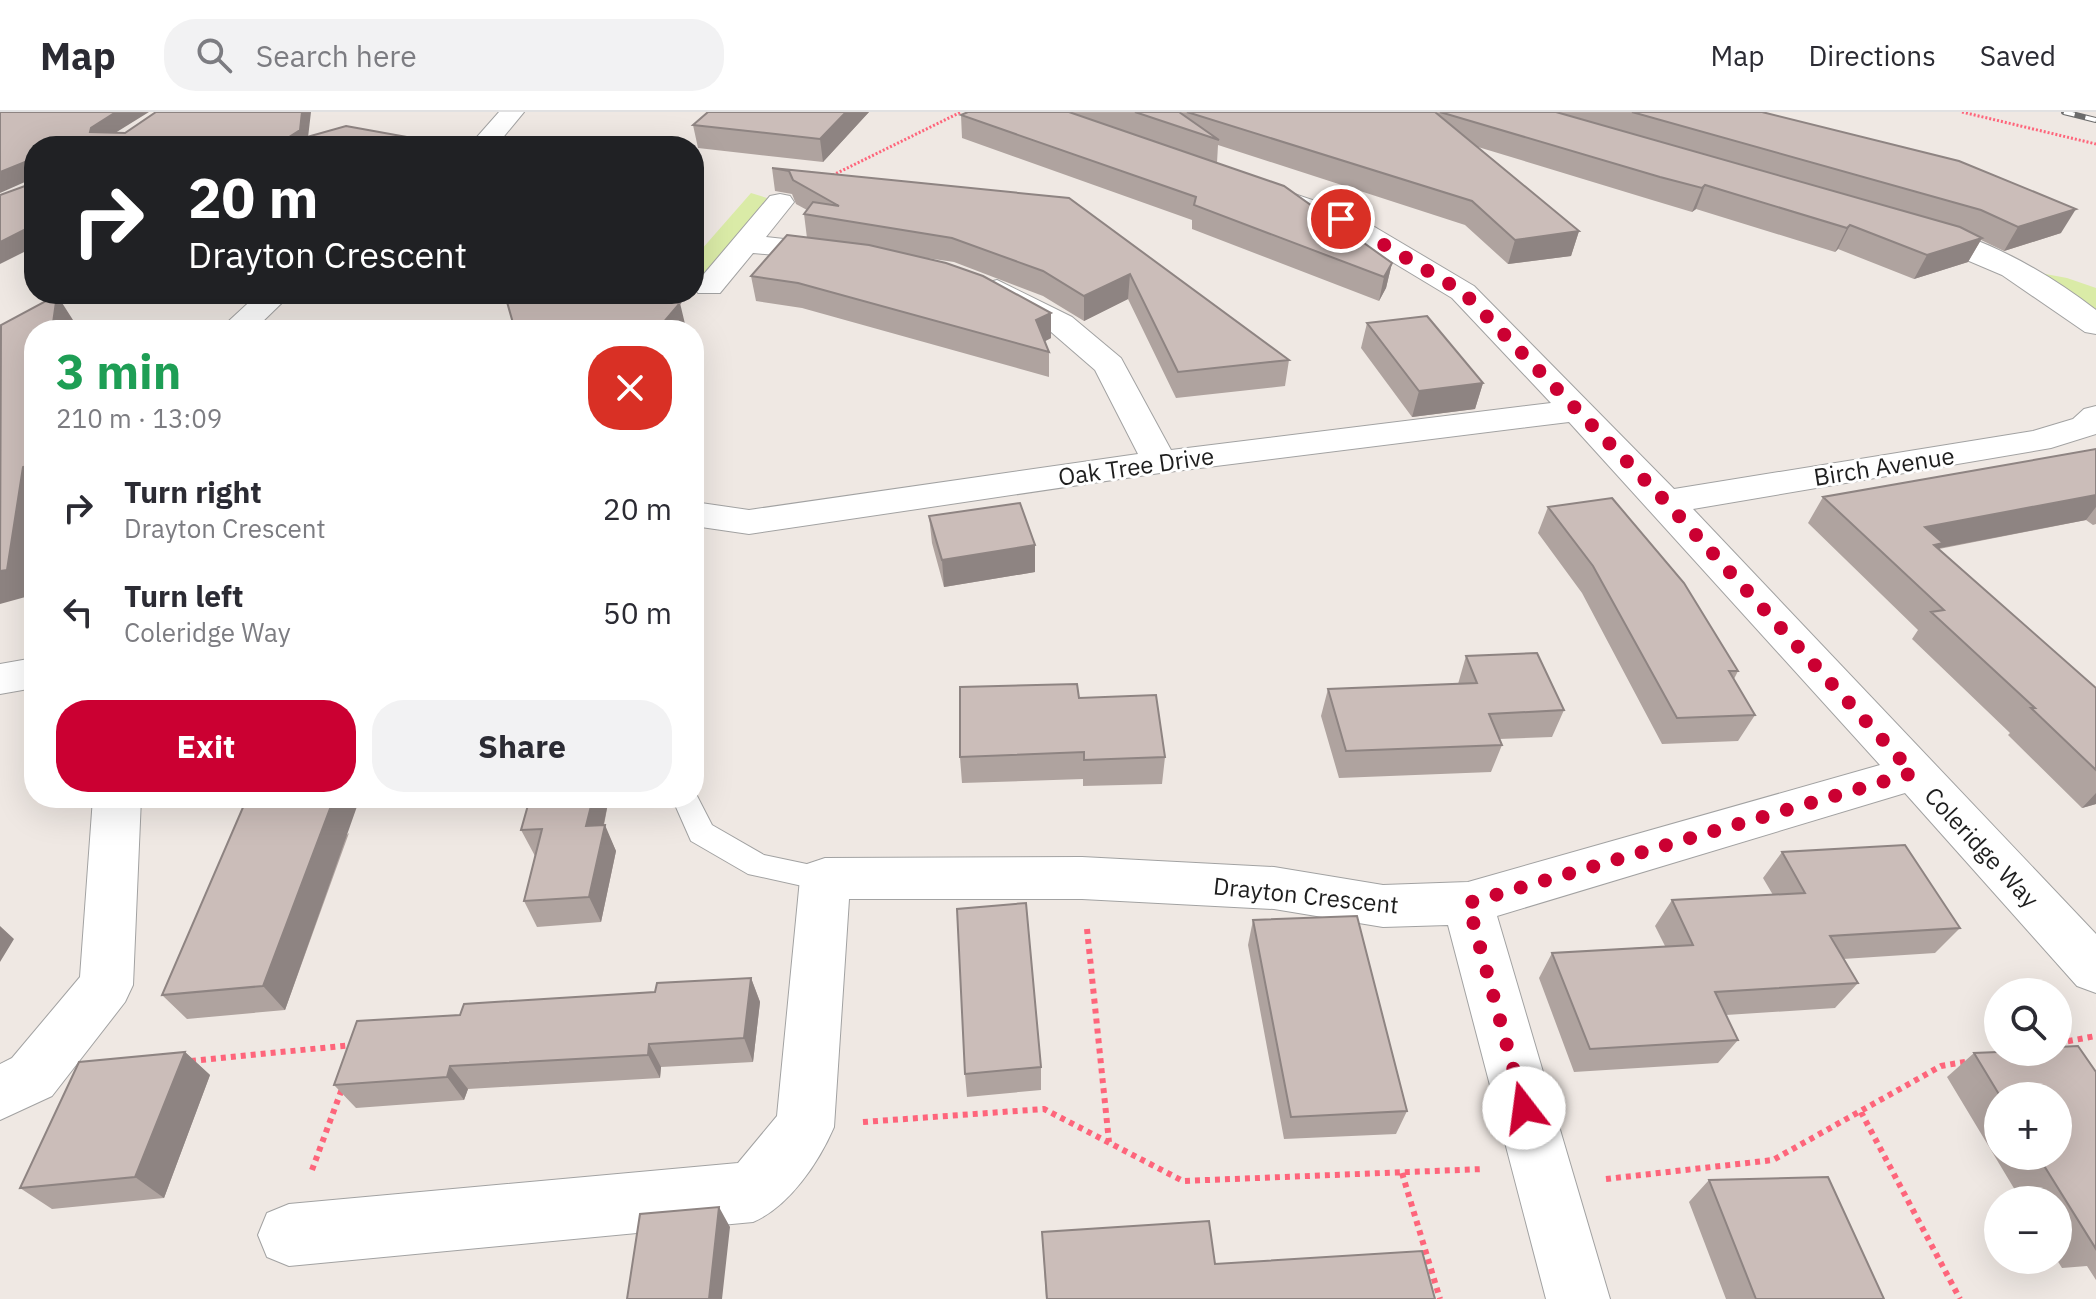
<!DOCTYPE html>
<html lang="en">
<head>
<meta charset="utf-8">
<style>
	body { margin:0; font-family:"IBM Plex Sans",sans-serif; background:#f2f2f3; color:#2b2b33; height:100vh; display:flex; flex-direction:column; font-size:30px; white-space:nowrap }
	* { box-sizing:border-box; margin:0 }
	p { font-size:26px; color:#7c7c81 }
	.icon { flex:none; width:44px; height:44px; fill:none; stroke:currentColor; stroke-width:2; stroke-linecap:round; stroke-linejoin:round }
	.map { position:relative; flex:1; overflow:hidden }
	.details { position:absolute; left:24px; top:208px; width:680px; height:488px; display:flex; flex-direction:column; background:#fff; border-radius:32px; box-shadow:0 8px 32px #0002 }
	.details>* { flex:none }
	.top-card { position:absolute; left:24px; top:24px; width:680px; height:168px; border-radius:32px; box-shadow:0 8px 32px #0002; background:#202124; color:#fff; overflow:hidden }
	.tools { position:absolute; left:1984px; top:866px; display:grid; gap:16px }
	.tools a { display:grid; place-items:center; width:88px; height:88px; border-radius:50%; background:#fff; box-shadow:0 8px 32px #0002; font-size:40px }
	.pin { position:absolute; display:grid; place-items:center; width:68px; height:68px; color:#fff; margin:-34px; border:4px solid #fff; border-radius:50%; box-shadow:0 2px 8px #0007 }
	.me { position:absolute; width:88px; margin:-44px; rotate:345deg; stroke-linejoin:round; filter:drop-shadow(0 0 6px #0008) }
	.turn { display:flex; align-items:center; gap:28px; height:168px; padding:0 32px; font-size:36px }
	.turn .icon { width:104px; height:104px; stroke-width:2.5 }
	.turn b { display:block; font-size:56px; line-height:68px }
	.round { display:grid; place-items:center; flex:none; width:84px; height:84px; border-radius:32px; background:#f2f2f3 }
	.summary { display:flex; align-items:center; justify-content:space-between; height:136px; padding:0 32px }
	h1 { font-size:48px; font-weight:700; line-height:60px; color:#1e9e55 }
	.action { display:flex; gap:16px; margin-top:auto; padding:16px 32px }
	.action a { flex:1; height:92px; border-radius:32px; background:#cb0032; color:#fff; font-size:32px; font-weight:700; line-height:92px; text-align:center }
	.action a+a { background:#f2f2f3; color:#2b2b33 }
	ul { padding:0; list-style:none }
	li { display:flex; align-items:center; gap:24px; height:104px; padding:0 32px }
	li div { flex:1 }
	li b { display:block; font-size:30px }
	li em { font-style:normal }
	header { display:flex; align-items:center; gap:48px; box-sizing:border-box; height:112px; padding:0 40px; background:#fff; border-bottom:2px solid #e1e1e2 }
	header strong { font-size:38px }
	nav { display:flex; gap:44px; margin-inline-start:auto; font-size:28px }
	.search { width:560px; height:72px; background:#f2f2f3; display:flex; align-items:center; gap:20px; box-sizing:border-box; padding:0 28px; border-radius:32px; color:#7c7c81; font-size:30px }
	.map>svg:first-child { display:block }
	.grass { fill:#daeba7 }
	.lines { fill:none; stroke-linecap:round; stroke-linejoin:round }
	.service-casing { stroke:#a2a2a2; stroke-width:2 }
	.minor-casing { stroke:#a2a2a2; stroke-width:2 }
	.path-far1 { stroke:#fe657b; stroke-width:3; stroke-dasharray:2 2; stroke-linecap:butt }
	.path { stroke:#fe657b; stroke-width:6; stroke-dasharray:5 5; stroke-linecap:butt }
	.service { fill:#fff; fill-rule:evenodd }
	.minor { fill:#fff; fill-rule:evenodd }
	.rail-casing { stroke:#6c6c6c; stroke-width:6 }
	.rail { stroke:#fff; stroke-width:4; stroke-dasharray:11; stroke-linecap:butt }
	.wall { fill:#afa39f; fill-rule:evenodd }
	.shaded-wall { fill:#8e8482 }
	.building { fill:#cbbdb9; stroke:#8e8482; stroke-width:2 }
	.route { stroke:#cb0032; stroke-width:14; stroke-dasharray:0 25.2 }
	.labels { text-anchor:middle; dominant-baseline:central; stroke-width:6; stroke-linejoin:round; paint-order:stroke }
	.street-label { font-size:24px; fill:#1e1e1e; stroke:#fff }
</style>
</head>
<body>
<header>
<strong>Map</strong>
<div class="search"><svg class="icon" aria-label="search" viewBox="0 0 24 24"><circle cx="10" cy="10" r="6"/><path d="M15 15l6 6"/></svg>Search here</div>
<nav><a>Map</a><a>Directions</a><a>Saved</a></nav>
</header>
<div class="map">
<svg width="2096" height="1187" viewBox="0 0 2096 1187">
	<rect width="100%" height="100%" fill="#efe8e3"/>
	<!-- grass -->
	<path class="grass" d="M 751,81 L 780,90 L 709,175 L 694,175 L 694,146 Z
		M 2014,156 L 2067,166 L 2096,176 L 2096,213 Z"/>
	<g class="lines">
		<defs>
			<path id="service" d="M 694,678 L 712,713 L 764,743 L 835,758 L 840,767 L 835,776 L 825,779 L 748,762 L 691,729 L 672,686 L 694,686 Z"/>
			<path id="minor" d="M 499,0 L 524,0 L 496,34 L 469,34 Z
				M 1262,71 L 1351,101 L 1474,174 L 1674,377 L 2033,319 L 2073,307 L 2084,297 L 2096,294 L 2096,322 L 2051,336 L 1693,397 L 2096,822 L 2096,881 L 2077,874 L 1905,681 L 1497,804 L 1610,1187 L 1546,1187 L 1448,813 L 1383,815 L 1274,797 L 1082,787 L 849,787 L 834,1015 C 819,1050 789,1095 753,1110 L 289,1154 L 267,1145 L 258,1123 L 267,1101 L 289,1092 L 738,1051 L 777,1004 L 800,767 L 807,752 L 825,746 L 1082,745 L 1274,755 L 1383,773 L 1468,770 L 1880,653 L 1569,310 L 1160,361 L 749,422 L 694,414 L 694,390 L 749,398 L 1138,342 L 1095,258 L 1050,219 L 986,183 L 982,177 L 986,171 L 997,168 L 1072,205 L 1121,246 L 1171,338 L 1551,291 L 1452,186 L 1331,113 L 1252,85 L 1249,79 L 1252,73 Z
				M 780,82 L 790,84 L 794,90 L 766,125 L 847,134 L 851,140 L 847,146 L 837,149 L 753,141 L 720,181 L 698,181 L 694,175 L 698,169 L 770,84 Z
				M 1920,110 C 1983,125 2044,158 2096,198 L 2096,222 L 2085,220 L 2002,163 L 1910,124 L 1906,118 L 1910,112 Z
				M 258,182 L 291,182 L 254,218 L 219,218 Z
				M 34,546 L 34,576 L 0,582 L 0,552 Z
				M 93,686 L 141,686 L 133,873 L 125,890 L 52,984 L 0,1008 L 0,952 L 12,946 L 80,865 Z"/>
		</defs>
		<!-- service casing -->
		<use href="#service" class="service-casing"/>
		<!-- minor casing -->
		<use href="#minor" class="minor-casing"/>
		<!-- path-far1 -->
		<path class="path-far1" d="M 1962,0 L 2096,32
			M 829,65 L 961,0
			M 652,193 L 662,182"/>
		<!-- path -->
		<path class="path" d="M 1087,817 L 1109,1030
			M 2058,931 L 2096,924
			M 191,949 L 352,933
			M 1861,1000 L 1960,1187
			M 863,1010 L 1044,997 L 1183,1069 L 1483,1057
			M 312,1058 L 343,974
			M 1402,1061 L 1440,1187
			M 1606,1067 L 1773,1048 L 1941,954 L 1970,949"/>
		<!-- service -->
		<use href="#service" class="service"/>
		<!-- minor -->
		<use href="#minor" class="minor"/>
		<defs>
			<path id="rail" d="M 2064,0 L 2096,8"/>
		</defs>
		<!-- rail casing -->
		<use href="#rail" class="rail-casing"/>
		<!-- rail -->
		<use href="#rail" class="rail"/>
	</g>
	<!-- wall -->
	<path class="wall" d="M 708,0 L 869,0 L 823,50 L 698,36 L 693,13 Z
		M 1069,0 L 1762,0 L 2061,121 L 2004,139 L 1981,128 L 1968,150 L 1914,167 L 1838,137 L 1835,140 L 1696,97 L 1692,100 L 1652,88 L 1478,35 L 1579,119 L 1571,144 L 1508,152 L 1465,113 L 1218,33 L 1217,51 Z
		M 961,3 L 1392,151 L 1386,176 L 1379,189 L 1192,117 L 1192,108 L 962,26 Z
		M 772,56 L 1069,86 L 1289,248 L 1285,274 L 1176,286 L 1128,187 L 1084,209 L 1043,184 L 954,150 L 920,145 L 1051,226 L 1045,229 L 1049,240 L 1049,265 L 802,196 L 756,189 L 751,164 L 807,126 L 804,102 L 807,98 L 796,92 L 792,82 L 775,79 Z
		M 1367,211 L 1483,271 L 1475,297 L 1412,305 L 1361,236 Z
		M 2096,337 L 2096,412 L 2093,413 L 2086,408 L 1939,437 L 2096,576 L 2096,692 L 2082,696 L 2008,623 L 2010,621 L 1912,527 L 1918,518 L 1808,411 L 1823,385 Z
		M 1548,395 L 1738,559 L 1734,567 L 1755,603 L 1738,629 L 1662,632 L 1582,481 L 1538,421 Z
		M 929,404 L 1035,433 L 1035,460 L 944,475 L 932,431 Z
		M 1466,544 L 1564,598 L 1552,625 L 1499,627 L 1502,633 L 1491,660 L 1339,666 L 1321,604 L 1328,577 L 1458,572 Z
		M 1079,586 L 1165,645 L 1162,672 L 1083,674 L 1083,667 L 962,671 L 960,645 Z
		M 530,686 L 609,686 L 604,713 L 616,739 L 601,810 L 537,815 L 524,789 L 535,744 L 521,718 Z
		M 349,721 L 285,898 L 187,907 L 162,883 Z
		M 1782,740 L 1960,816 L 1935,841 L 1843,847 L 1858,871 L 1835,896 L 1726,903 L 1738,928 L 1718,951 L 1574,960 L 1539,866 L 1552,841 L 1665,834 L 1655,814 L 1672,788 L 1773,783 L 1763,766 Z
		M 1253,808 L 1407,999 L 1396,1022 L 1284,1027 L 1248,833 Z
		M 751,866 L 760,890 L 753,950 L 661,955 L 660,966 L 468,977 L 464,988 L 356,996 L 334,973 L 460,903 L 655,880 Z
		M 185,940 L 210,963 L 164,1086 L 52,1097 L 20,1076 Z
		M 1974,941 L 2096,960 L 2096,1168 L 2087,1154 L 2062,1156 L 2057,1148 L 2058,1148 L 2058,1088 L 2021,1088 L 1947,965 ZM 1998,984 L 2058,984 L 2058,1044 L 1998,1044 Z
		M 1041,955 L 1041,978 L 967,985 L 965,962 Z
		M 1709,1068 L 1884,1187 L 1726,1187 L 1689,1090 Z
		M 1042,1120 L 1215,1152 L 1435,1187 L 1046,1187 Z"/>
	<!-- shaded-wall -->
	<path class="shaded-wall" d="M 116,0 L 149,0 L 99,31 L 90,20 L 91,16 Z
		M 302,0 L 311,0 L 307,34 L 275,34 Z
		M 846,0 L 869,0 L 823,50 L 820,27 Z
		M 418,27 L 421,34 L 406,34 Z
		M 25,50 L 34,66 L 0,81 L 0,60 Z
		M 1705,73 L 1696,97 L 1692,100 L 1702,76 Z
		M 2076,97 L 2061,121 L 2004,139 L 2018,115 Z
		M 34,113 L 34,135 L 0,152 L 0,130 Z
		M 1850,113 L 1838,137 L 1835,140 L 1847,116 Z
		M 1579,119 L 1571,144 L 1508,152 L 1515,128 Z
		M 1982,126 L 1968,150 L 1914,167 L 1927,143 Z
		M 1392,151 L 1386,176 L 1379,189 L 1384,165 Z
		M 1130,162 L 1128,187 L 1084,209 L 1084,184 Z
		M 57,183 L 73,208 L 71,218 L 52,218 Z
		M 680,191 L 686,216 L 685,218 L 657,218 Z
		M 1051,201 L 1051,226 L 1036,234 L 1036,208 Z
		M 1483,271 L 1475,297 L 1412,305 L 1419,279 Z
		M 34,340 L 34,448 L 29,484 L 0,492 L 0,459 L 23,355 Z
		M 2096,383 L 2096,395 L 2086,408 L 1940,436 L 1925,458 L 1925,415 Z
		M 1035,433 L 1035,460 L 944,475 L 942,448 Z
		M 2096,681 L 2096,692 L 2082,696 Z
		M 334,686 L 360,686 L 285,898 L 263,874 Z
		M 593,686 L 609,686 L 598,740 L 586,714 Z
		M 605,713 L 616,739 L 601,810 L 589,785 Z
		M 0,814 L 14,827 L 0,850 Z
		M 751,866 L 760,890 L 753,950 L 744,926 Z
		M 649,932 L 661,955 L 660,966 L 648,943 Z
		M 185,940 L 210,963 L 164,1086 L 135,1065 Z
		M 450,954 L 468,977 L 464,988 L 447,965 Z
		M 719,1095 L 730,1115 L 722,1187 L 709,1187 Z"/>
	<!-- building -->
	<path class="building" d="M 0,0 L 116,0 L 91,16 L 90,20 L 125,21 L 156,0 L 302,0 L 300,18 L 275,34 L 34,34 L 34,113 L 0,130 L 0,83 L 25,74 L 25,50 L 0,60 Z
		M 708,0 L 846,0 L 820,27 L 693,13 Z
		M 968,0 L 1069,0 L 1284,74 L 1392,151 L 1384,165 L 1194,93 L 1196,85 L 961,3 Z
		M 1135,0 L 1179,0 L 1219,28 Z
		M 1187,0 L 1435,0 L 1579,119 L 1515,128 L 1472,89 Z
		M 1440,0 L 1556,0 L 1960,115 L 1982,126 L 1927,143 L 1850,113 L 1847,116 L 1705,73 L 1702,76 L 1660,65 Z
		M 1632,0 L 1762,0 L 1959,49 L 2076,97 L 2018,115 L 1981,98 Z
		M 346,14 L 418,27 L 406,34 L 275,34 Z
		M 772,56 L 1069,86 L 1289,248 L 1178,260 L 1130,162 L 1084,184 L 1043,159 L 952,126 L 804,102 L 813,90 L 839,94 L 793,68 L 789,59 Z
		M 787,123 L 869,133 L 946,151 L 983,164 L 1051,201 L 1036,208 L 1049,240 L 798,171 L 751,164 Z
		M 509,182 L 605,182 L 680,191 L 657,218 L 515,218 L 505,183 Z
		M 57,183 L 52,218 L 34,218 L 34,340 L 32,353 L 23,355 L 7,458 L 0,459 L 1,213 Z
		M 1427,204 L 1483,271 L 1419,279 L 1367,211 Z
		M 2096,337 L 2096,383 L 1925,415 L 1943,431 L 1934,433 L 2096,576 L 2096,658 L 2031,596 L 2035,596 L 1931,500 L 1944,498 L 1823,385 Z
		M 1612,386 L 1684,471 L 1738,559 L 1729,559 L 1755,603 L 1677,606 L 1593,454 L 1548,395 Z
		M 1020,391 L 1035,433 L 942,448 L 929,404 Z
		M 1537,541 L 1564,598 L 1489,602 L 1502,633 L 1346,639 L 1328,577 L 1477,571 L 1466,544 Z
		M 1077,572 L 1079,586 L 1156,583 L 1165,645 L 1084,648 L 1084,640 L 960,645 L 960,575 Z
		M 247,686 L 334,686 L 263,874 L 162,883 Z
		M 530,686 L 593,686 L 586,714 L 605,713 L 589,785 L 524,789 L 542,717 L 521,718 Z
		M 1905,733 L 1960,816 L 1830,824 L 1858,871 L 1715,880 L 1738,928 L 1590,937 L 1552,841 L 1693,833 L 1672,788 L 1805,781 L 1782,740 Z
		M 1026,791 L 1041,955 L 965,962 L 957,797 Z
		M 1357,804 L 1407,999 L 1291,1005 L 1253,808 Z
		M 751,866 L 744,926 L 649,932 L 648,943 L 450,954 L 447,965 L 334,973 L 357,909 L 460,903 L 464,892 L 655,880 L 657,871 Z
		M 2078,934 L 2096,960 L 2096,1137 L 2038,1044 L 2058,1044 L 2058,984 L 2000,984 L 1974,941 L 1998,940 L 2058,940 L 2058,935 Z
		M 185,940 L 135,1065 L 20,1076 L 79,950 Z
		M 1828,1065 L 1884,1187 L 1756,1187 L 1709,1068 Z
		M 719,1095 L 709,1187 L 627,1187 L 640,1102 Z
		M 1209,1109 L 1215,1152 L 1422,1139 L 1435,1187 L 1047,1187 L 1042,1120 Z"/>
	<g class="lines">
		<!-- route -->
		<path class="route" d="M 1341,107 L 1463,180 L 1666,390 L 1913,661 L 1468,791 L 1524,996"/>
	</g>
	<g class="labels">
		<!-- street labels -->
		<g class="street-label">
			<text transform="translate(1136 354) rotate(-8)">Oak Tree Drive</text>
			<text transform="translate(1884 354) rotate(-9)">Birch Avenue</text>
			<text transform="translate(1982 735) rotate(47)">Coleridge Way</text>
			<text transform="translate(1306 783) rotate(6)">Drayton Crescent</text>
		</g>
	</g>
</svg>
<div class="tools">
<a><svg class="icon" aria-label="search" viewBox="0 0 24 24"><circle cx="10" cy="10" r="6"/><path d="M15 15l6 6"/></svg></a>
<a>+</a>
<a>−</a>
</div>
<div class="pin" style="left:1341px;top:107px;background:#d93025"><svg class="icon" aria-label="arrive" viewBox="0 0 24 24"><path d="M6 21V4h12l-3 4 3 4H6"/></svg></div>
<svg class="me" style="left:1524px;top:996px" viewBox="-20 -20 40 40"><circle r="19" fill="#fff"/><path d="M0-13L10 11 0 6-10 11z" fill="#cb0032"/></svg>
<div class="top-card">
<div class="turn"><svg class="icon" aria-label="right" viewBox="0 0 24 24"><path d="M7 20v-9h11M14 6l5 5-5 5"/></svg><div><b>20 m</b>Drayton Crescent</div></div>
</div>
<section class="details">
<div class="summary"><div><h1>3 min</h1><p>210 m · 13:09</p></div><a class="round" style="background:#d93025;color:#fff"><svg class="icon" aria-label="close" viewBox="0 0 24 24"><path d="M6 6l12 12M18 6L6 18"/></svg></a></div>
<ul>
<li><svg class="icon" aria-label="right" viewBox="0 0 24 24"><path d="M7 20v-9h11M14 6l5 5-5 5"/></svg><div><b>Turn right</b><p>Drayton Crescent</p></div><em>20 m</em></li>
<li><svg class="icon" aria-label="left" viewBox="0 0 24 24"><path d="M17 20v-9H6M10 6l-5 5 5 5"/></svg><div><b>Turn left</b><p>Coleridge Way</p></div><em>50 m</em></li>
</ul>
<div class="action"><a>Exit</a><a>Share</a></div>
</section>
</div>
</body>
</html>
